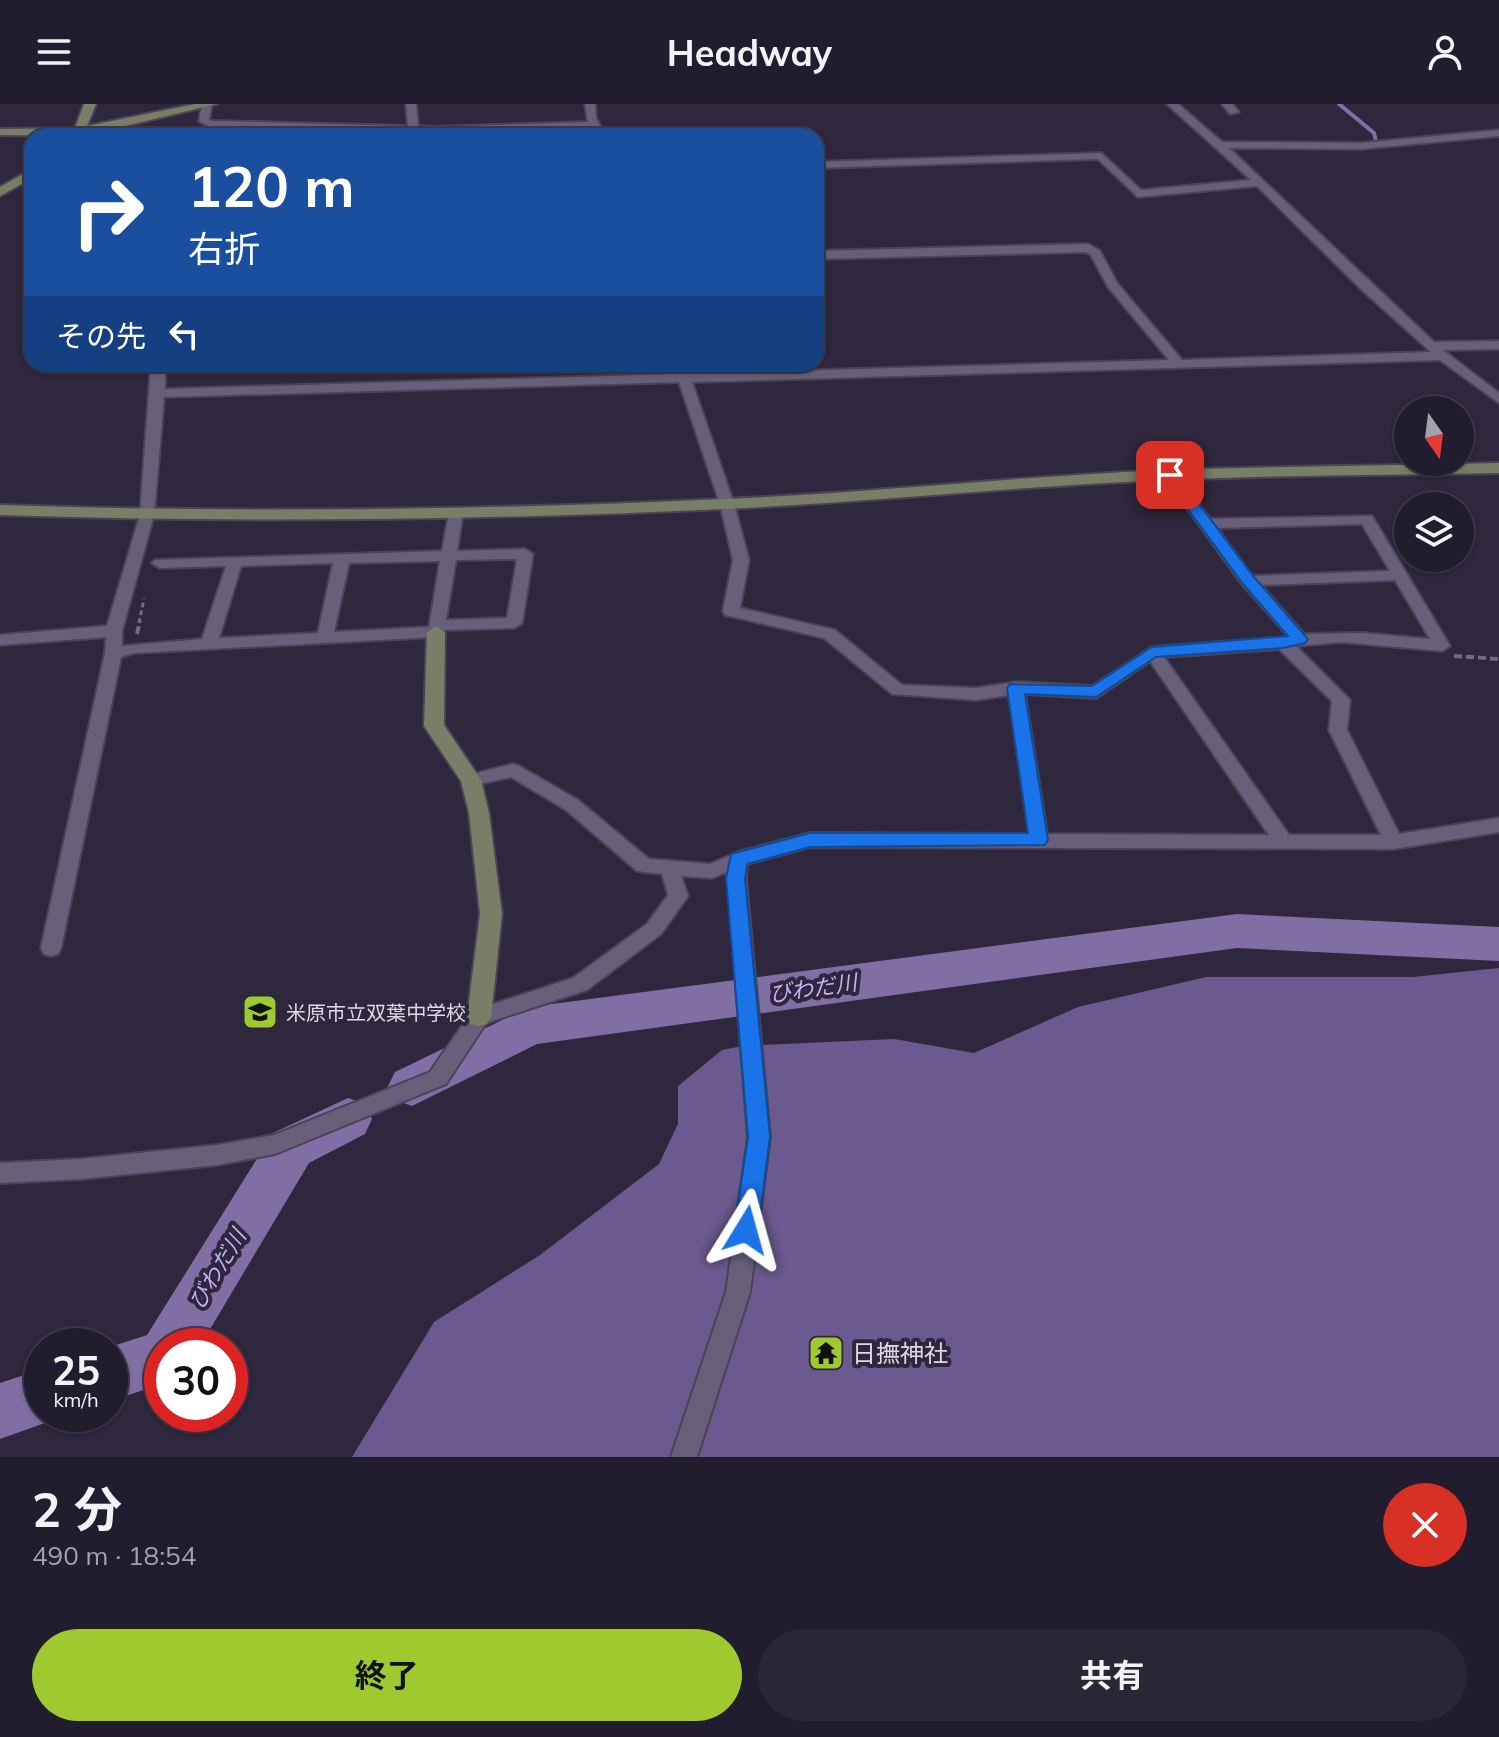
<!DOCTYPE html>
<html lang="ja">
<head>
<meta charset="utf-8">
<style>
	body { margin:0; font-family:Mulish,"Noto Sans JP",sans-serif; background:#2a2636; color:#f1f3f6; height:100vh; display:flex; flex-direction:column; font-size:30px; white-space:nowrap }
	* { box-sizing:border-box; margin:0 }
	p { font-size:26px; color:#a2a2aa }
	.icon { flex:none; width:44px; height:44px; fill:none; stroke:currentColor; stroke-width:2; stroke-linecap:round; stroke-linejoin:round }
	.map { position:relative; height:1353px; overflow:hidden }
	.side { display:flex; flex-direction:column; background:#221d2e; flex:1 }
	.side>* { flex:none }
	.guide { position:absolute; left:24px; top:24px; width:800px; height:244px; border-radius:24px; box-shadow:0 2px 6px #0004,0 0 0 2px #3f3b4a; background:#1a4fa0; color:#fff; overflow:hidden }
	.needle { width:52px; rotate:166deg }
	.buttons { position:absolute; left:1394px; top:292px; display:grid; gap:16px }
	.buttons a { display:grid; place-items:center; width:80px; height:80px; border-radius:50%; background:#221d2e; box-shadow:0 2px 6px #0004,0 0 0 2px #3f3b4a; font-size:40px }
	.speed { position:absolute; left:24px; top:1224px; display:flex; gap:16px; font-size:40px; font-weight:700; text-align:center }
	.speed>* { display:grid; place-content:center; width:104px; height:104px; border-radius:50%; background:#221d2e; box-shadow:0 2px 6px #0004,0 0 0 2px #3f3b4a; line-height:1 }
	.speed small { font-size:20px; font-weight:400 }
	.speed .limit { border:12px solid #d22; background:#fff; color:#111 }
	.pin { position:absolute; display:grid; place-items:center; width:68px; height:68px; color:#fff; margin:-34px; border-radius:16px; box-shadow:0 4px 12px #0006 }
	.me { position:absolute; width:88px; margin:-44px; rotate:8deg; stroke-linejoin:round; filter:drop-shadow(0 0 6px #0008) }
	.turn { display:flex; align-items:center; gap:28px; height:168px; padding:0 32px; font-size:36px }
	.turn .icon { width:104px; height:104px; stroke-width:2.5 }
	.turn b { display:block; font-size:56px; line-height:68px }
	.then { display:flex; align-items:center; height:76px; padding:0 32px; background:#0003; gap:16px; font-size:30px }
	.round { display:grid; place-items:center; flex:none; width:84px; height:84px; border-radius:42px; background:#2a2636 }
	.headline { display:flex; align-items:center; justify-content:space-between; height:136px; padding:0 32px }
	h1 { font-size:48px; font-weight:700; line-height:60px }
	.action { display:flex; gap:16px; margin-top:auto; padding:16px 32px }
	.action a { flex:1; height:92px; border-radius:48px; background:#9eca2f; color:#111; font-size:32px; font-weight:700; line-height:92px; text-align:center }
	.action a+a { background:#2a2636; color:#f1f3f6 }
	header { display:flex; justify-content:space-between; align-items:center; height:104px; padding:0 32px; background:#221d2e; font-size:36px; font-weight:700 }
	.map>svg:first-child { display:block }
	.forest { fill:#6b5a8f }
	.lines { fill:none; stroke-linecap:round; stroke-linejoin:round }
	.stream { stroke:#806ea5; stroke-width:4 }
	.river { fill:#806ea5; fill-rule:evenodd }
	.street-casing { stroke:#4a4456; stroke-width:4 }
	.secondary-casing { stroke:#4a4456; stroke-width:4 }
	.path-far1 { stroke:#726c80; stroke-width:3; stroke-dasharray:5 3; stroke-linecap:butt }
	.path { stroke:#726c80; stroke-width:4; stroke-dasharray:8 4; stroke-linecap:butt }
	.street { fill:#68607a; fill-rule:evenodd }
	.secondary { fill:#787f66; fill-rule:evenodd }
	.route { fill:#1a73e8; stroke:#114b97; stroke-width:2 }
	.labels { text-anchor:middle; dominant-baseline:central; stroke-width:8; stroke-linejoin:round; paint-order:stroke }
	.poi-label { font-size:20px; fill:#ddd9e8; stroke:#2e273d; text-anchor:start }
	.water-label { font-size:22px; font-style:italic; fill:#c7b3f4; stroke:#2e273d }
	.near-poi-label { font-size:24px; fill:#ddd9e8; stroke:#2e273d; text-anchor:start }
</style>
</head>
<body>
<header><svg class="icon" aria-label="menu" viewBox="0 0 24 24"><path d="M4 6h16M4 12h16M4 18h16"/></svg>Headway<svg class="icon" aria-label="person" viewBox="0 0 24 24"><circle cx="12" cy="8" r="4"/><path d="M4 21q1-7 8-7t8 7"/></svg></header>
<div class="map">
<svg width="1499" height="1353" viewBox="0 0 1499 1353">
	<rect width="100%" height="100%" fill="#2e273d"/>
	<!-- forest -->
	<path class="forest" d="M 1499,864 L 1499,1353 L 352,1353 L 434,1218 L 540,1151 L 659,1060 L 678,1020 L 678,982 L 722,946 L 743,942 L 894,935 L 974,949 L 1078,903 L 1206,873 L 1413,873 Z"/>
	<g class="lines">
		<!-- stream -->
		<path class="stream" d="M 1339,0 L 1374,29 L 1376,37"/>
		<!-- river -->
		<path class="river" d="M 1237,810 L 1499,823 L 1499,857 L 1237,844 L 537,940 L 412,1002 L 395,996 L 388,982 L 395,968 L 529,903 Z
			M 348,994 L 365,1000 L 372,1015 L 365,1030 L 309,1059 L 200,1242 L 162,1242 L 162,1280 L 110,1297 L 110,1243 L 147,1231 L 273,1029 Z
			M 42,1265 L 42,1310 L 63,1310 L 62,1313 L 0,1335 L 0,1279 Z"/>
		<defs>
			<path id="street" d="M 202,0 L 212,0 L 209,16 L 212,17 L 408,22 L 406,0 L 416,0 L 418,22 L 431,23 L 588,18 L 585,0 L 595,0 L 596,14 L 605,31 L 595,32 L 591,24 L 436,29 L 435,32 L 425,32 L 425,29 L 210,23 L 199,17 Z
				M 1167,0 L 1178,0 L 1222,38 L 1361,39 L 1499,26 L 1499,32 L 1361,45 L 1229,44 L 1434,238 L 1499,237 L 1499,245 L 1443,246 L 1499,289 L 1499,299 L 1440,256 L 692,278 L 734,400 L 749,456 L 740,504 L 835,526 L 902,581 L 976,584 L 1016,578 L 1093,582 L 1152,543 L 1289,533 L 1242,480 L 1163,371 L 1165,368 L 1175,368 L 1210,415 L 1372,412 L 1450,542 L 1442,547 L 1342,538 L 1296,542 L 1350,596 L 1347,626 L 1399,730 L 1499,714 L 1499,728 L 1394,745 L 810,743 L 747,760 L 746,775 L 770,1033 L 750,1188 L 697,1353 L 671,1353 L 726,1188 L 748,1033 L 727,768 L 712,774 L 681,772 L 688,792 L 661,830 L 587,886 L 486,919 L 446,980 L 275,1050 L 217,1061 L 81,1075 L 0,1079 L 0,1059 L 81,1055 L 217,1041 L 274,1031 L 430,968 L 472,907 L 573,874 L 647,820 L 668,791 L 662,770 L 637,767 L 566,706 L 511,673 L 471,682 L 462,676 L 465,672 L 513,660 L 519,662 L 578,696 L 649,755 L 710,760 L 738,748 L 810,729 L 1029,730 L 1009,591 L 976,596 L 892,590 L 824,534 L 725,511 L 723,507 L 733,456 L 720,400 L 679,278 L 164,293 L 154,411 L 122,527 L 122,542 L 202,535 L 226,462 L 160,464 L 152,459 L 155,456 L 442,447 L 449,409 L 456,405 L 463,409 L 457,447 L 525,445 L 533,450 L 522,519 L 514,524 L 444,526 L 442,532 L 436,533 L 134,549 L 121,553 L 61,844 L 58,850 L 51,852 L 44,850 L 41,844 L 105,549 L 106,533 L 0,541 L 0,531 L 107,522 L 140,411 L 151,260 L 165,260 L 165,285 L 676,270 L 672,260 L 686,260 L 689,270 L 1169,256 L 1108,183 L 1091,151 L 1086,148 L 816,155 L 816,147 L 1088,140 L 1100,147 L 1117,179 L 1182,256 L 1431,248 L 1362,186 L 1257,82 L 1138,93 L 1098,55 L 816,64 L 816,58 L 1101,49 L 1141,86 L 1251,76 ZM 1362,420 L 1390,467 L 1252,472 L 1217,424 ZM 517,455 L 507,514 L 446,516 L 456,456 ZM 440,457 L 429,523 L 334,528 L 349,459 ZM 333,459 L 318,529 L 219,534 L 241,462 ZM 1395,476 L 1430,535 L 1362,529 L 1304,530 L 1261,481 ZM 1279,545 L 1332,597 L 1329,626 L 1381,731 L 1289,731 L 1164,553 ZM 1150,557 L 1269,731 L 1047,730 L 1025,590 L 1096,594 Z
				M 1222,0 L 1232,0 L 1239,8 L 1230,10 Z"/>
			<path id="secondary" d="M 84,0 L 96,0 L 87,22 L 195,0 L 217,0 L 83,32 L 0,31 L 0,25 L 75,24 Z
				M 32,65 L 32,74 L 0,92 L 0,83 Z
				M 1499,359 L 1499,369 C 1389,371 1278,371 1167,376 C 1019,382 872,398 724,405 C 483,416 241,419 0,411 L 0,401 C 241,409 483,406 724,395 C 872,389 1019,372 1167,366 C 1278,362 1389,362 1499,359 Z
				M 436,522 L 445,528 L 444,621 L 481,676 L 489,709 L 502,810 L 491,913 L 487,920 L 479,922 L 471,920 L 467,913 L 480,810 L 469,709 L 461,677 L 424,622 L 427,528 Z"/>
		</defs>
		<!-- street casing -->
		<use href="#street" class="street-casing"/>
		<!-- secondary casing -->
		<use href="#secondary" class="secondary-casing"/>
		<!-- path-far1 -->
		<path class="path-far1" d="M 139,519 L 144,495"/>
		<!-- path -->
		<path class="path" d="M 137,530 L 140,517
			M 1454,552 L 1499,555"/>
		<!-- street -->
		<use href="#street" class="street"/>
		<!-- secondary -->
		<use href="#secondary" class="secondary"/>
	</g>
	<!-- route -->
	<path class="route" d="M 1170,367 L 1175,368 L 1254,473 L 1308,535 L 1305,539 L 1283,544 L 1156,553 L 1096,593 L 1025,590 L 1048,736 L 1045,741 L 810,743 L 747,760 L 745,775 L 770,1033 L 758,1126 L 755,1134 L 746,1137 L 738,1134 L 734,1126 L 748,1033 L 726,775 L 731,750 L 810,729 L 1028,729 L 1007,584 L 1010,580 L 1092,582 L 1152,543 L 1288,532 L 1243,480 L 1165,374 L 1163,371 Z"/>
	<!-- icons -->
	<defs>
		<symbol id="school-square" viewBox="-11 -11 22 22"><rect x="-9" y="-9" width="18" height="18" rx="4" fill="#9eca2f" stroke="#2e273d"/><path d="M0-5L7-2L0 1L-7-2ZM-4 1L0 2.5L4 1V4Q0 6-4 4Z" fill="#111"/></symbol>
		<symbol id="temple-square" viewBox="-11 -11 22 22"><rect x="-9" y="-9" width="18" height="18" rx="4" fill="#9eca2f" stroke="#2e273d"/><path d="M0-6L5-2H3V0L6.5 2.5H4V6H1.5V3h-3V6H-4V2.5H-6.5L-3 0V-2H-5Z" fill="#111"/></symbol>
	</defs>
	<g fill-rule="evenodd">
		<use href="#school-square" x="240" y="888" width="40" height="40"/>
		<use href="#temple-square" x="806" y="1229" width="40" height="40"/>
	</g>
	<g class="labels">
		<!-- poi labels -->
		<g class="poi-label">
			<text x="286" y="908">米原市立双葉中学校</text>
		</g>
		<!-- water labels -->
		<g class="water-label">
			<text transform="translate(813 884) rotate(-8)">びわだ川</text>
			<text transform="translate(217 1165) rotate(-59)">びわだ川</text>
		</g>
		<!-- near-poi labels -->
		<g class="near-poi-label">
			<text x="852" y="1249">日撫神社</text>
		</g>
	</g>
</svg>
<div class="buttons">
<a><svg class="needle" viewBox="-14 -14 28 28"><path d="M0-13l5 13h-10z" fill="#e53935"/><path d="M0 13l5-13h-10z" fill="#a2a2aa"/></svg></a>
<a><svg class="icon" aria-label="layers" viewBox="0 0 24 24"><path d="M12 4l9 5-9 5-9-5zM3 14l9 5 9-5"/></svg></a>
</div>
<div class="speed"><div>25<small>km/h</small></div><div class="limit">30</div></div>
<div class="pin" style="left:1170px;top:371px;background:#d93025"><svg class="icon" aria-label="arrive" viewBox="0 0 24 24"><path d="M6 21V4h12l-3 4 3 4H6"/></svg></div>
<svg class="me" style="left:746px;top:1126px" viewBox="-20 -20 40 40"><path d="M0-17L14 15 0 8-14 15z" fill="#1a73e8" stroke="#fff" stroke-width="4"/></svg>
<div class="guide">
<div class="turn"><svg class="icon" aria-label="right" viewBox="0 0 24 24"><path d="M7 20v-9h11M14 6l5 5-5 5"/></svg><div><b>120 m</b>右折</div></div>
<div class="then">その先<svg class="icon" aria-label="left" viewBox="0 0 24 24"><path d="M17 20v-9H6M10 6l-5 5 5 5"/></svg></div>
</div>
</div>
<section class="side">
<div class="headline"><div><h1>2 分</h1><p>490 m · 18:54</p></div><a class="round" style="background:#d93025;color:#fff"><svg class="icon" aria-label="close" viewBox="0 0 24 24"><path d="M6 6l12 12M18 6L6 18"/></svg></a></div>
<div class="action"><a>終了</a><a>共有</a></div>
</section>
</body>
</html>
